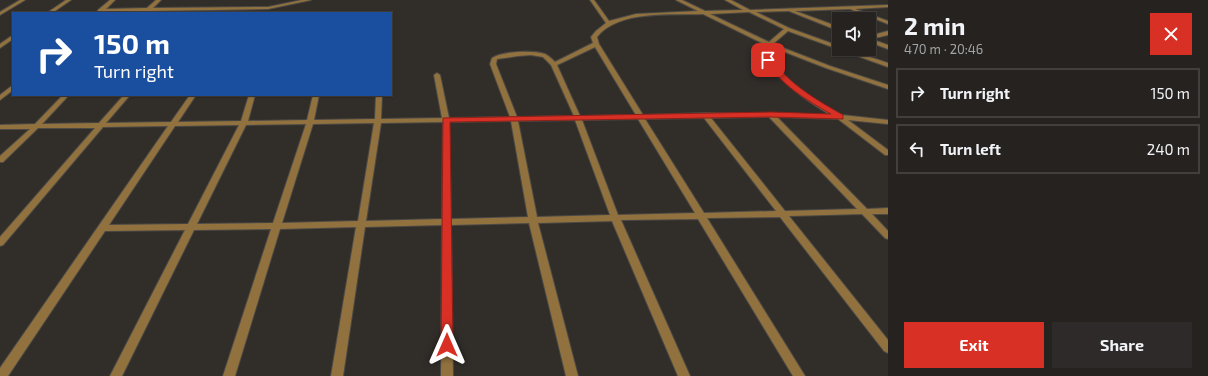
<!DOCTYPE html>
<html lang="en">
<head>
<meta charset="utf-8">
<style>
	body { margin:0; font-family:"Exo 2",sans-serif; background:#2d2a29; color:#f1f3f6; height:100vh; display:flex; flex-direction:column; font-size:15px; white-space:nowrap }
	* { box-sizing:border-box; margin:0 }
	p { font-size:13px; color:#a3a4a5 }
	.icon { flex:none; width:22px; height:22px; fill:none; stroke:currentColor; stroke-width:2; stroke-linecap:round; stroke-linejoin:round }
	.map { position:relative; flex:1; overflow:hidden }
	.sheet { display:flex; flex-direction:column; background:#252220; width:320px }
	.sheet>* { flex:none }
	.top-card { position:absolute; left:12px; top:12px; width:380px; height:84px; border-radius:0px; box-shadow:0 1px 3px #0004,0 0 0 1px #423f3e; background:#1a4fa0; color:#fff; overflow:hidden }
	.controls { position:absolute; left:832px; top:12px; display:grid; gap:8px }
	.controls a { display:grid; place-items:center; width:44px; height:44px; border-radius:0px; background:#252220; box-shadow:0 1px 3px #0004,0 0 0 1px #423f3e; font-size:20px }
	.pin { position:absolute; display:grid; place-items:center; width:34px; height:34px; color:#fff; margin:-17px; border-radius:8px; box-shadow:0 2px 6px #0006 }
	.me { position:absolute; width:44px; margin:-22px; rotate:0deg; stroke-linejoin:round; filter:drop-shadow(0 0 3px #0008) }
	.turn { display:flex; align-items:center; gap:14px; height:84px; padding:0 16px; font-size:18px }
	.turn .icon { width:52px; height:52px; stroke-width:2.5 }
	.turn b { display:block; font-size:28px; line-height:34px }
	.round { display:grid; place-items:center; flex:none; width:42px; height:42px; border-radius:0px; background:#2d2a29 }
	.headline { display:flex; align-items:center; justify-content:space-between; height:68px; padding:0 16px }
	h1 { font-size:24px; font-weight:700; line-height:30px }
	.button { display:flex; gap:8px; margin-top:auto; padding:8px 16px }
	.button a { flex:1; height:46px; border-radius:0px; background:#d93025; color:#fff; font-size:16px; font-weight:700; line-height:46px; text-align:center }
	.button a+a { background:#2d2a29; color:#f1f3f6 }
	ul { padding:0; list-style:none }
	li { display:flex; align-items:center; gap:12px; height:50px; margin:0 8px 6px; padding:0 8px; border:2px solid #423f3e; border-radius:0px }
	li div { flex:1 }
	li b { display:block; font-size:15px }
	li em { font-style:normal }
	main { display:flex; flex:1; min-height:0 }
	.map>svg:first-child { display:block }
	.lines { fill:none; stroke-linecap:round; stroke-linejoin:round }
	.street-casing { stroke:#4d4a46; stroke-width:2 }
	.street { fill:#91723f; fill-rule:evenodd }
	.route { fill:#d93025; stroke:#8d1f18 }
</style>
</head>
<body>
<main>
<div class="map">
<svg width="888" height="376" viewBox="0 0 888 376">
	<rect width="100%" height="100%" fill="#312e2a"/>
	<g class="lines">
		<defs>
			<path id="street" d="M 20,0 L 25,0 L 0,15 L 0,12 Z
				M 66,0 L 71,0 L 52,13 L 47,13 Z
				M 110,0 L 115,0 L 106,9 L 147,8 L 156,0 L 161,0 L 153,8 L 268,7 L 302,0 L 311,0 L 268,9 L 150,11 L 147,12 L 145,11 L 97,13 L 98,10 Z
				M 590,0 L 594,0 L 609,21 L 636,14 L 698,11 L 676,0 L 682,0 L 705,11 L 743,10 L 725,0 L 731,0 L 750,10 L 888,5 L 888,7 L 855,9 L 888,21 L 888,24 L 850,9 L 795,11 L 839,27 L 839,31 L 789,11 L 756,12 L 789,28 L 839,46 L 839,49 L 846,49 L 888,63 L 888,67 L 788,31 L 773,44 L 830,66 L 888,85 L 888,89 L 826,68 L 772,47 L 771,60 L 790,81 L 820,104 L 842,115 L 888,120 L 888,124 L 848,120 L 888,150 L 888,155 L 885,155 L 838,119 L 777,117 L 867,209 L 888,208 L 888,214 L 872,214 L 888,231 L 888,239 L 885,238 L 862,214 L 789,216 L 888,340 L 888,353 L 884,351 L 780,217 L 707,218 L 805,376 L 793,376 L 698,219 L 621,220 L 690,376 L 678,376 L 612,221 L 538,223 L 578,376 L 566,376 L 529,223 L 451,225 L 453,376 L 441,376 L 442,225 L 365,227 L 343,376 L 331,376 L 356,227 L 280,229 L 235,376 L 223,376 L 271,229 L 194,230 L 122,376 L 110,376 L 185,230 L 105,231 L 8,376 L 0,376 L 0,368 L 168,126 L 103,127 L 3,245 L 0,246 L 0,237 L 95,128 L 38,128 L 3,162 L 0,162 L 0,156 L 30,129 L 0,129 L 0,125 L 35,124 L 63,95 L 69,95 L 42,124 L 99,123 L 124,95 L 130,95 L 106,123 L 171,122 L 190,95 L 196,95 L 178,122 L 241,121 L 249,95 L 255,95 L 248,121 L 307,120 L 313,95 L 319,95 L 314,120 L 375,119 L 376,95 L 382,95 L 381,119 L 442,118 L 434,75 L 437,73 L 440,75 L 449,118 L 510,117 L 490,64 L 492,58 C 503,51 532,50 545,54 C 549,56 552,59 555,62 L 593,43 L 591,37 L 596,31 L 606,23 ZM 749,12 L 784,29 L 769,42 L 710,14 ZM 703,14 L 766,45 L 765,60 C 782,83 806,101 831,115 L 705,113 L 643,115 L 599,44 L 597,37 C 618,10 671,15 703,14 ZM 595,47 L 636,115 L 580,116 L 557,65 ZM 531,55 L 543,57 L 551,65 L 574,116 L 517,117 L 496,64 L 497,59 L 518,56 ZM 769,117 L 857,209 L 785,211 L 711,118 ZM 704,118 L 776,211 L 704,213 L 645,119 ZM 638,119 L 695,213 L 618,215 L 582,120 ZM 575,120 L 610,215 L 537,217 L 518,121 ZM 511,121 L 528,217 L 451,219 L 449,122 ZM 443,122 L 442,219 L 366,221 L 381,123 ZM 374,123 L 358,221 L 282,223 L 313,124 ZM 306,124 L 273,223 L 197,224 L 246,125 ZM 239,125 L 188,224 L 109,225 L 175,126 Z
				M 888,31 L 888,35 L 871,39 L 888,45 L 888,49 L 869,42 L 869,36 Z
				M 13,35 L 13,39 L 0,48 L 0,44 Z
				M 13,85 L 13,90 L 0,100 L 0,95 Z"/>
		</defs>
		<!-- street casing -->
		<use href="#street" class="street-casing"/>
		<!-- street -->
		<use href="#street" class="street"/>
	</g>
	<!-- route -->
	<path class="route" d="M 766,58 L 771,58 C 788,84 817,100 843,115 L 843,119 L 771,117 L 450,122 L 453,345 L 451,349 L 447,351 L 443,349 L 441,345 L 443,118 L 771,112 L 831,114 C 806,100 780,84 765,60 Z"/>
</svg>
<div class="controls">
<a><svg class="icon" aria-label="sound" viewBox="0 0 24 24"><path d="M4 9h4l5-4v14l-5-4H4zM17 9q2 3 0 6"/></svg></a>
</div>
<div class="pin" style="left:768px;top:60px;background:#d93025"><svg class="icon" aria-label="arrive" viewBox="0 0 24 24"><path d="M6 21V4h12l-3 4 3 4H6"/></svg></div>
<svg class="me" style="left:447px;top:345px" viewBox="-20 -20 40 40"><path d="M0-17L14 15 0 8-14 15z" fill="#d93025" stroke="#fff" stroke-width="4"/></svg>
<div class="top-card">
<div class="turn"><svg class="icon" aria-label="right" viewBox="0 0 24 24"><path d="M7 20v-9h11M14 6l5 5-5 5"/></svg><div><b>150 m</b>Turn right</div></div>
</div>
</div>
<section class="sheet">
<div class="headline"><div><h1>2 min</h1><p>470 m · 20:46</p></div><a class="round" style="background:#d93025;color:#fff"><svg class="icon" aria-label="close" viewBox="0 0 24 24"><path d="M6 6l12 12M18 6L6 18"/></svg></a></div>
<ul>
<li><svg class="icon" aria-label="right" viewBox="0 0 24 24"><path d="M7 20v-9h11M14 6l5 5-5 5"/></svg><div><b>Turn right</b></div><em>150 m</em></li>
<li><svg class="icon" aria-label="left" viewBox="0 0 24 24"><path d="M17 20v-9H6M10 6l-5 5 5 5"/></svg><div><b>Turn left</b></div><em>240 m</em></li>
</ul>
<div class="button"><a>Exit</a><a>Share</a></div>
</section>
</main>
</body>
</html>
